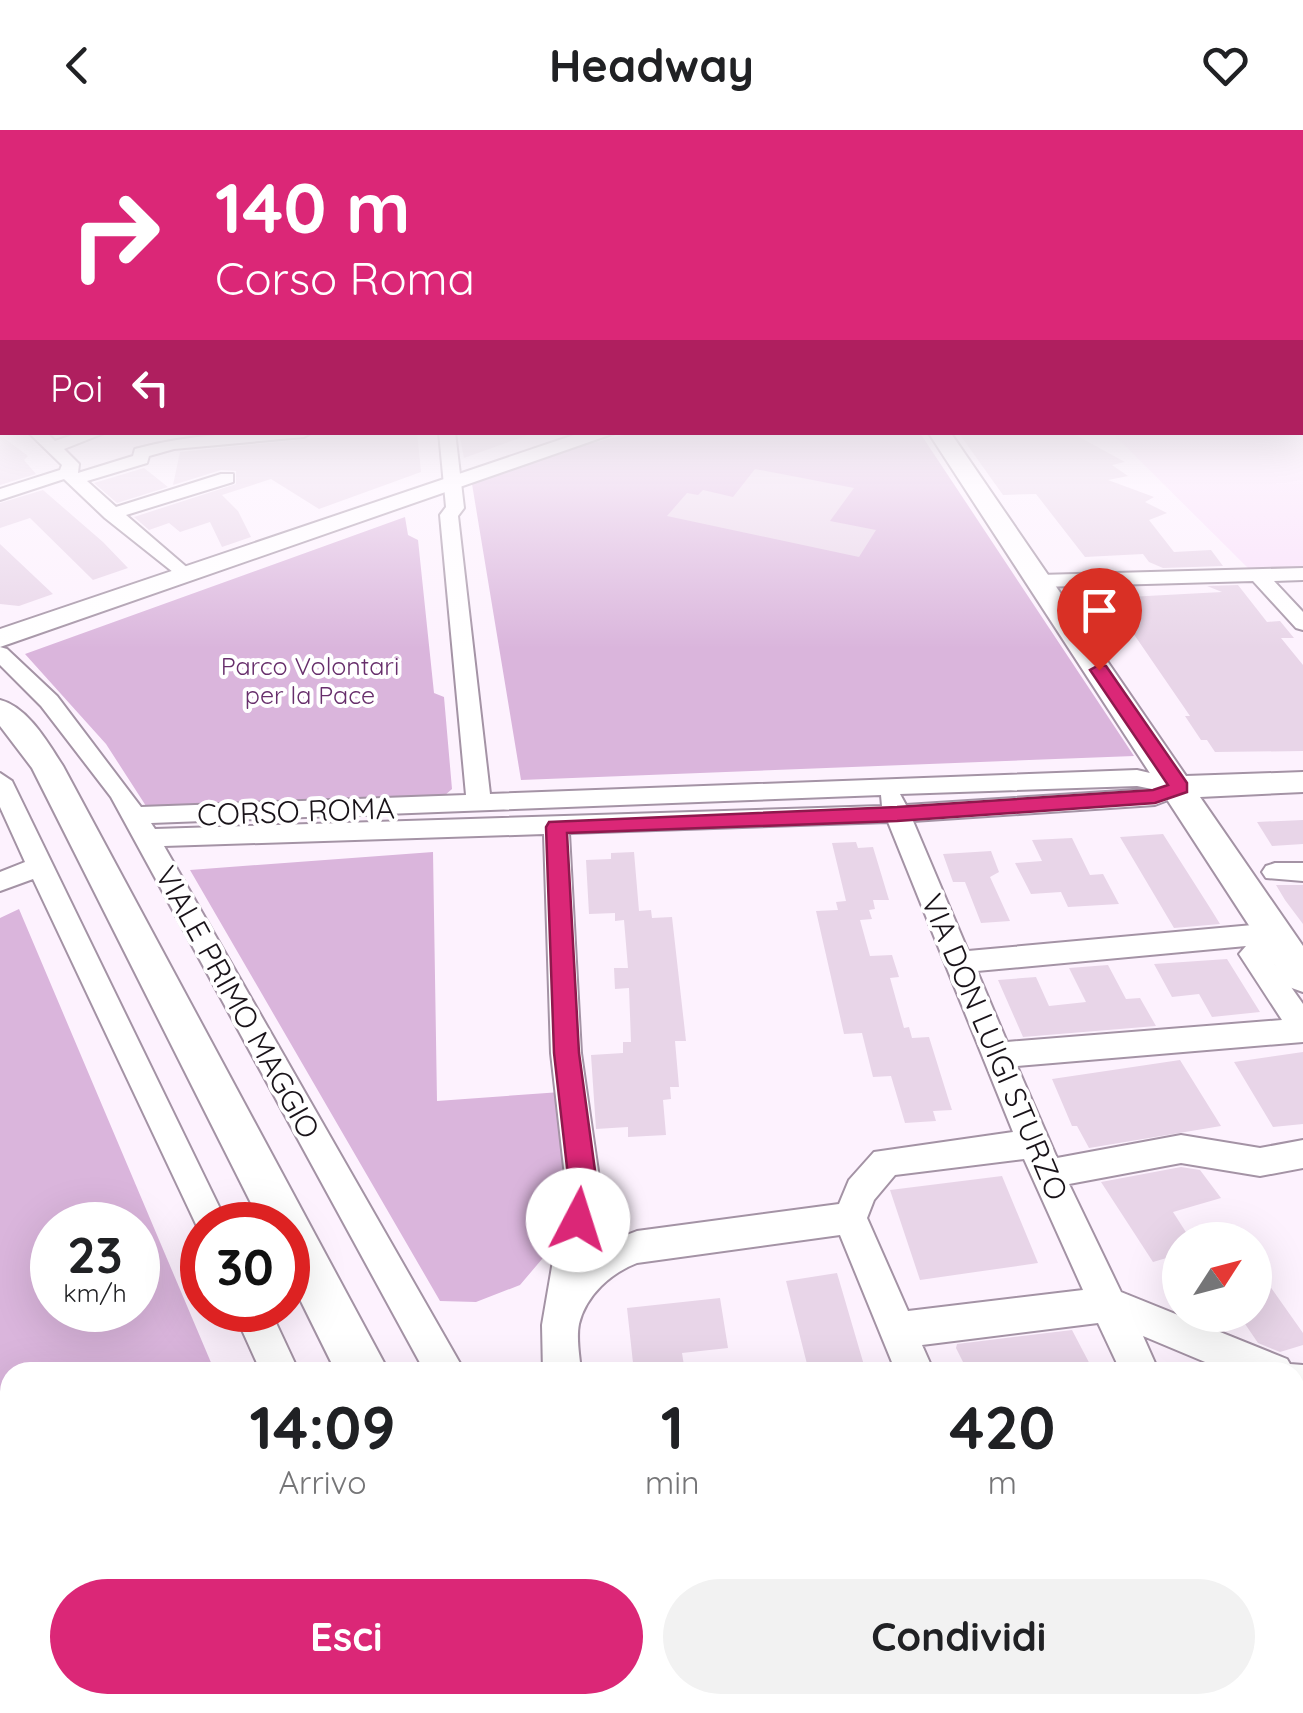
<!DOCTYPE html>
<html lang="it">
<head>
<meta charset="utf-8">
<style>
	body { margin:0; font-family:Quicksand,sans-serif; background:#f2f2f2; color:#202124; height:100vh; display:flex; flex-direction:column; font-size:38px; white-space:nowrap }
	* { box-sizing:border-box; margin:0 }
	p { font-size:32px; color:#757577 }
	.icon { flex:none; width:55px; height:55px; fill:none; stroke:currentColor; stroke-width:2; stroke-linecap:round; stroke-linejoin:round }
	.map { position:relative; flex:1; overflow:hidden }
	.drawer { position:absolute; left:0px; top:1232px; width:1305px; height:352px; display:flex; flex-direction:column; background:#fff; border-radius:30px 30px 0 0; box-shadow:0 10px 40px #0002 }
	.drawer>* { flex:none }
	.banner { position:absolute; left:0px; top:0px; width:1305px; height:305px; box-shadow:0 10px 40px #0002; background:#db2777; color:#fff; overflow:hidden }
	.needle { width:65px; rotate:54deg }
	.tools { position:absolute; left:1162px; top:1092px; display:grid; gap:20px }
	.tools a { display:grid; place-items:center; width:110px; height:110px; border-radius:50%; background:#fff; box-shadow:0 10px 40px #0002; font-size:50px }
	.speed { position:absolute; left:30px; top:1072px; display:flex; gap:20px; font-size:50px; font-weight:700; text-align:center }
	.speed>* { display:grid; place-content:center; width:130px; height:130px; border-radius:50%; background:#fff; box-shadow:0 10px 40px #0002; line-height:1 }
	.speed small { font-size:25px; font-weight:400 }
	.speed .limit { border:15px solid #d22; background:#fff; color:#111 }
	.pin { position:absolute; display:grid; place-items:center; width:85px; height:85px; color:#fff; margin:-102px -42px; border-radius:50% 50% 50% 0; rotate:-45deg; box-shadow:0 0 10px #0007 }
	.pin .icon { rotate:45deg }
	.me { position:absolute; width:110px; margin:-55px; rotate:5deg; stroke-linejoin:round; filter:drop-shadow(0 0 8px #0008) }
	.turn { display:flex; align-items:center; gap:35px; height:210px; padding:0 50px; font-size:45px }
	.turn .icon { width:130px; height:130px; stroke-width:2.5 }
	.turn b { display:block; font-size:70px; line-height:85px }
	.then { display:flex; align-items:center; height:95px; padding:0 50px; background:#0003; gap:20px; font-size:38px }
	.eta { display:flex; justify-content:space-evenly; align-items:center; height:170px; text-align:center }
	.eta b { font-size:60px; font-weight:800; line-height:70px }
	.primary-button { display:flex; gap:20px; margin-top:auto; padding:20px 50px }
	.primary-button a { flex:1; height:115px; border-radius:60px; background:#db2777; color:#fff; font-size:40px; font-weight:800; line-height:115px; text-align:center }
	.primary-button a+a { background:#f2f2f2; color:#202124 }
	header { display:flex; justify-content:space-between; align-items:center; height:130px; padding:0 50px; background:#fff; font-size:45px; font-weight:800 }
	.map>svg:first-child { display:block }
	.built { fill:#f9e0fa }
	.green { fill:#dab5dc; fill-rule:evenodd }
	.building { fill:#e8d5e8 }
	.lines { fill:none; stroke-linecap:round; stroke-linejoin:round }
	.street-casing { stroke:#a493a5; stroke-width:4 }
	.secondary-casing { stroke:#a493a5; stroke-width:4 }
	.street { fill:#fff; fill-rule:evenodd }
	.secondary { fill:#fff; fill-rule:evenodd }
	.route { fill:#db2777; stroke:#8e194d; stroke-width:2.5 }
	.labels { text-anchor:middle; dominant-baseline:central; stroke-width:8; stroke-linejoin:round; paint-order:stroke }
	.far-park-label { font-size:25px; fill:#672e6b; stroke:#fff }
	.street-label { font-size:30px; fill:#191319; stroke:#fff }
</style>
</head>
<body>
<header><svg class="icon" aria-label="back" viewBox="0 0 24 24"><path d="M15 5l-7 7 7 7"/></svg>Headway<svg class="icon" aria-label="heart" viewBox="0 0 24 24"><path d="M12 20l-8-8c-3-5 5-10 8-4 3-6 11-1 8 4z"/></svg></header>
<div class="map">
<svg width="1303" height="1583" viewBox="0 0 1303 1583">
	<rect width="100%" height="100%" fill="#fdf2fe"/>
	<!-- built -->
	<path class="built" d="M 1303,298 L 1303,437 L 1249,439 L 1112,303 L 1302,302 Z"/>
	<!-- green -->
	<path class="green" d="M 632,303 L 920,303 L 1134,626 L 521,650 L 472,354 L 576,317 Z
		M 405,387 L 408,405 L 418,410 L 434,563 L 444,567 L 452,659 L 444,666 L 146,676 L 106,614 L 25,524 Z
		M 433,722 L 437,971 L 561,962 L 569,1073 L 548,1122 L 520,1155 L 476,1172 L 440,1171 L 190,740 Z
		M 19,779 L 215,1242 L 10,1242 L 10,1575 L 357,1575 L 360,1583 L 0,1583 L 0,788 ZM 52,1095 L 138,1095 L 138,1180 L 52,1180 Z"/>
	<!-- building -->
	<path class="building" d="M 376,302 L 417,302 L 421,342 L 319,379 L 271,349 L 222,365 L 238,381 L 251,407 L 222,417 L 210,392 L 180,402 L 169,393 L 149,400 L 134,387 L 236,354 L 236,341 L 221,340 L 173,355 L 180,322 Z
		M 459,302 L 527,302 L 528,305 L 464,328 Z
		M 958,302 L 1070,302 L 1125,332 L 1112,335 L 1128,346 L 1108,350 L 1154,367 L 1145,372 L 1167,383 L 1149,390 L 1174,422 L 1211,420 L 1223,436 L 1163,438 L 1149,432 L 1143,424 L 1085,427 L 1036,364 L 1003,365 Z
		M 0,305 L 28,326 L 24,330 L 36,344 L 0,355 Z
		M 144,338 L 168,357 L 117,373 L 94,353 Z
		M 755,339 L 854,358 L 830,391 L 876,400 L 859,427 L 667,386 L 687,363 L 698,365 L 703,360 L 733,367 Z
		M 43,360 L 103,412 L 128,438 L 93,450 L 30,388 L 0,398 L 0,373 Z
		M 0,414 L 53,464 L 19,476 L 0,474 Z
		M 1238,455 L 1267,492 L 1280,491 L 1294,508 L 1281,508 L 1303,535 L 1303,621 L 1215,622 L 1207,610 L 1201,610 L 1185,586 L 1190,586 L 1109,468 L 1222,462 L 1207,456 Z
		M 1303,690 L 1303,714 L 1272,716 L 1257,692 Z
		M 1163,704 L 1212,781 L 1220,794 L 1174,798 L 1120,707 Z
		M 1072,708 L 1090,745 L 1103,744 L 1119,774 L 1068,777 L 1061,762 L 1031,764 L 1015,733 L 1042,731 L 1032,710 Z
		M 856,712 L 858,718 L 873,717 L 889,770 L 873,770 L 875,779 L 869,780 L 872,789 L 860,790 L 870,826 L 892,825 L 899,847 L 890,848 L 904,898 L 909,897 L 912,908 L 929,907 L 948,968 L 952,980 L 933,981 L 936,991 L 905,993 L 891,946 L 873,947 L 862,903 L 844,904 L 816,781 L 838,780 L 836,772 L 846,771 L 832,713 Z
		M 991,721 L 999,742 L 990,747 L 1010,791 L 981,793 L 965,752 L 953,752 L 943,724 Z
		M 634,722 L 639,781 L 651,780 L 652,788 L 672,787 L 686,911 L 675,911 L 679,957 L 670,957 L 671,969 L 663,970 L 666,1005 L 628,1007 L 628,997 L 596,999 L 591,925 L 623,923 L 623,912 L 631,912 L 629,858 L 615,859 L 614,838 L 628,838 L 624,790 L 615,791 L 615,783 L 589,784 L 586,730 L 611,729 L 611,723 Z
		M 1276,755 L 1303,755 L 1303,794 L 1285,770 Z
		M 1227,829 L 1260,882 L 1212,887 L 1199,864 L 1172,867 L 1154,834 Z
		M 1108,835 L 1126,869 L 1140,868 L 1156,896 L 1023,907 L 998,850 L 1036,847 L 1049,876 L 1086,872 L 1069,838 Z
		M 1303,922 L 1303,994 L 1273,997 L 1234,932 Z
		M 1180,930 L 1221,996 L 1089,1018 L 1077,996 L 1072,996 L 1052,949 Z
		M 1181,1037 L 1200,1040 L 1221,1068 L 1173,1082 L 1191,1110 L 1180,1110 L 1180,1124 L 1153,1132 L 1101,1052 Z
		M 1002,1046 L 1038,1133 L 920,1150 L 890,1060 Z
		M 1255,1135 L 1303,1203 L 1303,1215 L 1280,1222 L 1258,1213 L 1239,1185 L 1255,1185 Z
		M 837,1143 L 866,1242 L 809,1242 L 786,1151 Z
		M 720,1168 L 728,1218 L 682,1223 L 685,1242 L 634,1242 L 627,1178 Z
		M 1072,1200 L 1094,1242 L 968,1242 L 956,1218 L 957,1214 Z"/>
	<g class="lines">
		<defs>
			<path id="street" d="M 28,302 L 46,302 L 55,311 L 81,302 L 107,302 L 64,319 L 79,334 L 78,343 L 133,326 L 135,319 C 193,303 252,302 312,302 L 304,307 L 174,319 L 149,326 L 147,333 L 87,351 L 116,377 L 221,344 L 233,344 L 233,352 L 126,385 L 190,440 L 190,448 L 183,450 L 105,388 L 64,349 L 0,370 L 0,359 L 60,340 L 62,335 Z
				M 439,302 L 455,302 L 464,378 L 458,386 L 490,664 L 1137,640 L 1189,652 L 1192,657 L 1189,662 L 1155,675 L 913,691 L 968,821 L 1274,793 L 1284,796 L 1288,803 L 1281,811 L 1296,814 L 1300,821 L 1296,828 L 1274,833 L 1303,874 L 1303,912 L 1017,936 L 1057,1028 L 1181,1005 L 1260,1018 L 1303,1010 L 1303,1038 L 1260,1046 L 1181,1033 L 1069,1054 L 1121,1162 L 1287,1229 L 1290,1234 L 1303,1235 L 1303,1274 L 1295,1271 L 1295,1242 L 1229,1242 L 1143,1206 L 1159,1242 L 1121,1242 L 1098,1193 L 922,1215 L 934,1242 L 896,1242 L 840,1105 L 637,1133 C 611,1143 586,1165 579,1194 C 576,1209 580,1228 581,1242 L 543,1242 L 542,1195 L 566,1055 L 551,923 L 544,704 L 164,716 L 465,1242 L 425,1242 L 111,667 L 41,576 L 0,535 L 0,517 L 7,519 L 57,566 L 141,677 L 466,665 L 440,385 L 446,377 ZM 1137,656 L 1152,659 L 906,675 L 900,664 ZM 881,665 L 882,676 L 155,699 L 151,693 ZM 888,692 L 1013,1002 L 874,1022 L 849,1050 L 839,1074 L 637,1101 L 590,1119 L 600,1055 L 581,923 L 569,703 ZM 1246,816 L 1239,824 L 1282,890 L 1007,912 L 977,841 ZM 1024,1029 L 1083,1160 L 908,1181 L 867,1088 L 874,1070 L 895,1045 Z
				M 1303,438 L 1303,450 L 1274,451 L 1303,482 L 1303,500 L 1296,498 L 1253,451 L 1039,457 L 1029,451 L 1039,445 Z
				M 0,643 L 12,651 L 228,1095 L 202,1095 L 202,1107 L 33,749 L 0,761 L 0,742 L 25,732 L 0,677 Z
				M 1275,733 L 1303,733 L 1303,751 L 1266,748 L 1262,742 L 1266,736 Z
				M 233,1180 L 270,1180 L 299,1242 L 261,1242 Z
				M 1295,1518 L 1303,1522 L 1303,1579 L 1294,1575 Z
				M 414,1575 L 461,1575 L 464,1583 L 417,1583 Z
				M 610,1575 L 657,1575 L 660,1583 L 613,1583 Z
				M 1034,1575 L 1080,1575 L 1083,1583 L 1037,1583 Z"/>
			<path id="secondary" d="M 583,302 L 618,302 L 0,517 L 0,499 Z
				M 928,302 L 950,302 L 1186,646 L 1303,642 L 1303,662 L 1200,667 L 1303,816 L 1303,862 L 1289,857 Z
				M 0,570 C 28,577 48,613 63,636 L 389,1242 L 336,1242 L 288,1145 L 288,1095 L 262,1095 L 32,638 L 0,596 Z
				M 504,1575 L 567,1575 L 570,1583 L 507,1583 Z"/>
		</defs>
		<!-- street casing -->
		<use href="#street" class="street-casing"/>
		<!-- secondary casing -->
		<use href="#secondary" class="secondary-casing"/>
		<!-- street -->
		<use href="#street" class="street"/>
		<!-- secondary -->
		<use href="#secondary" class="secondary"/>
	</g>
	<!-- sky -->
	<linearGradient id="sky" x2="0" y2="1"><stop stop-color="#96a4d7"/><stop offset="0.57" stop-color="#fef9ff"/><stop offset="1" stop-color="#fef9ff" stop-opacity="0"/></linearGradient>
	<rect width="1303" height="519" fill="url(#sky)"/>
	<!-- route -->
	<path class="route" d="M 1099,535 L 1106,536 L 1187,653 L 1187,662 L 1155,673 L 897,691 L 567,703 L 579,923 L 597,1055 L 588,1099 L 578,1103 L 567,1099 L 563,1090 L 569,1055 L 554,923 L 546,697 L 549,692 L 897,677 L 1153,660 L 1168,655 L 1090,540 Z"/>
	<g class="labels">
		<!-- far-park labels -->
		<g class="far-park-label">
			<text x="310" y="535">Parco Volontari<tspan x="310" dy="29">per la Pace</tspan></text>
		</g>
		<!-- street labels -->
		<g class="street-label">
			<text transform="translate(296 681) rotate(-2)">CORSO ROMA</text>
			<text transform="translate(238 872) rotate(61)">VIALE PRIMO MAGGIO</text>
			<text transform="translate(995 917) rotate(67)">VIA DON LUIGI STURZO</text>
		</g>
	</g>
</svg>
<div class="tools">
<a><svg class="needle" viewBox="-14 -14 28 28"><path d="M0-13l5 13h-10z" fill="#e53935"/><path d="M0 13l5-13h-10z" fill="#757577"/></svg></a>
</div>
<div class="speed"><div>23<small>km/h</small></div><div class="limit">30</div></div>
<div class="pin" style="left:1099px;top:540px;background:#d93025"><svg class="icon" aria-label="arrive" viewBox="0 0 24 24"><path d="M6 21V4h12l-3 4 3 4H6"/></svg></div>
<svg class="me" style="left:578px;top:1090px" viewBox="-20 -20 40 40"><circle r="19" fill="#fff"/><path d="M0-13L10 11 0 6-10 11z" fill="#db2777"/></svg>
<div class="banner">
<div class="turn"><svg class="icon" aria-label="right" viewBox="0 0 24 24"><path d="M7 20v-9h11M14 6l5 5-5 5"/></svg><div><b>140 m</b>Corso Roma</div></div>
<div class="then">Poi<svg class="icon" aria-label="left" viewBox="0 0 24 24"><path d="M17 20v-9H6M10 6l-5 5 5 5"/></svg></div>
</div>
<section class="drawer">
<div class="eta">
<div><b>14:09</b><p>Arrivo</p></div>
<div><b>1</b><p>min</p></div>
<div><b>420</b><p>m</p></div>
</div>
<div class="primary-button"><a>Esci</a><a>Condividi</a></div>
</section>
</div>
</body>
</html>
